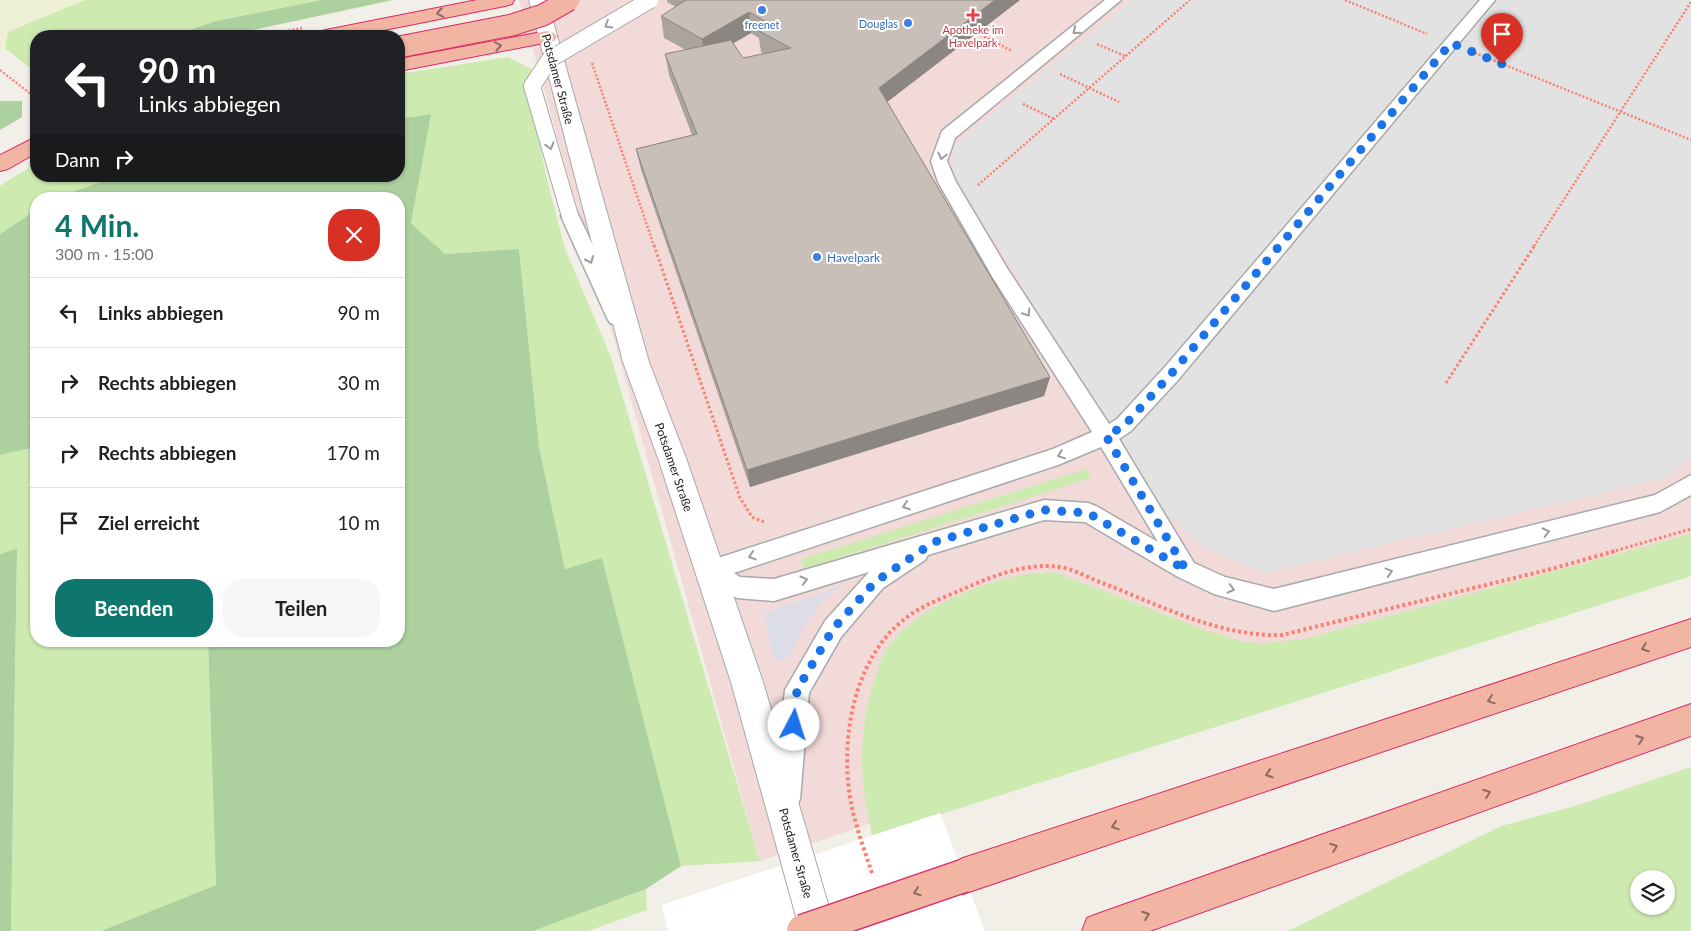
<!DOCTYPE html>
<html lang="de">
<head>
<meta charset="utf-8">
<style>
	body { margin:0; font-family:Lato,sans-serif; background:#f6f6f6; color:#202124; height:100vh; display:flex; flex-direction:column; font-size:19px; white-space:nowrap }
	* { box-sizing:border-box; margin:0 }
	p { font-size:16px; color:#757577 }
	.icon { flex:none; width:28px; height:28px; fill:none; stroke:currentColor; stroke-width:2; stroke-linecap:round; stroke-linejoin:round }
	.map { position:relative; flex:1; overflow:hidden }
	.panel { position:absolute; left:30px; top:192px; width:375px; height:455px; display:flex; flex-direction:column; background:#fff; border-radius:20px; box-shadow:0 1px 4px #0004 }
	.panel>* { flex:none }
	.banner { position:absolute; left:30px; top:30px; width:375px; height:152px; border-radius:20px; box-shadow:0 1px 4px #0004; background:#202124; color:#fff; overflow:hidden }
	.fabs { position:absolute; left:1630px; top:870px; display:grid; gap:10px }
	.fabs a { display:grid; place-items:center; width:45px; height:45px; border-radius:50%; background:#fff; box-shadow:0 1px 4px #0004; font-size:25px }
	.pin { position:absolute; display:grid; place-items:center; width:42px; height:42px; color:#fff; margin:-51px -21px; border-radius:50% 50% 50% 0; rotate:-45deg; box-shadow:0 0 5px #0007 }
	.pin .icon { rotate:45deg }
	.me { position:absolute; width:55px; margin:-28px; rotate:5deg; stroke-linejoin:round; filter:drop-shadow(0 0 4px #0008) }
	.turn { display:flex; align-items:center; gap:18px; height:105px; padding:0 25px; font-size:22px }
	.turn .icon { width:65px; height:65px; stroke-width:2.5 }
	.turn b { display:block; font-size:35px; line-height:42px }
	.then { display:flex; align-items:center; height:48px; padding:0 25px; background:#0003; gap:10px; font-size:19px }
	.round { display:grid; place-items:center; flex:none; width:52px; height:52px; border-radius:20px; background:#f6f6f6 }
	.headline { display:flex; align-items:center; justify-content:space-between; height:85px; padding:0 25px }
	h1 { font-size:30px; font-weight:700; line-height:38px; color:#0f766e }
	.action { display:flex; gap:10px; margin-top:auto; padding:10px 25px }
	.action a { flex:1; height:58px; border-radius:20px; background:#0f766e; color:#fff; font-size:20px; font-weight:700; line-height:58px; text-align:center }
	.action a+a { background:#f6f6f6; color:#202124 }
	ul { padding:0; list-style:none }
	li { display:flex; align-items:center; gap:15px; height:70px; padding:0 25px; border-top:1px solid #e0e0e0 }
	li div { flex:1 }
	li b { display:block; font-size:19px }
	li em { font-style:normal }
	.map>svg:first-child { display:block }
	.commercial { fill:#f2dad9 }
	.farmland { fill:#eef0d5 }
	.grass { fill:#cdebb0; fill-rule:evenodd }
	.forest { fill:#add19e }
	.parking { fill:#e2e2e2 }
	.plaza { fill:#dddde8 }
	.pier { fill:#fff }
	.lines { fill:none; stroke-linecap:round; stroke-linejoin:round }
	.service-casing { stroke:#a9a9a9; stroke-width:3 }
	.tertiary-casing { stroke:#a9a9a9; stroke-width:2 }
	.trunk-casing { stroke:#dc2a67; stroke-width:2 }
	.path-far2 { stroke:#fa8072; stroke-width:2.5; stroke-dasharray:2 2; stroke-linecap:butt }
	.path-far1 { stroke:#fa8072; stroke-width:3; stroke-dasharray:2.5 2.5; stroke-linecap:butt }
	.path { stroke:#fa8072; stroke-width:4; stroke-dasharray:3 3; stroke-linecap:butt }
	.service { fill:#fff; fill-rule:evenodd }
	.tertiary { fill:#fff; fill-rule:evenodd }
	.trunk { fill:#f2b4a3; fill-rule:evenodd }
	.service-bridge-casing { stroke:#a9a9a9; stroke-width:18; stroke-linecap:butt }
	.trunk-bridge-far1-casing { stroke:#dc2a67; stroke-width:23; stroke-linecap:butt }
	.trunk-bridge-casing { stroke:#dc2a67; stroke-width:35; stroke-linecap:butt }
	.service-bridge { stroke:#fff; stroke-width:16 }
	.trunk-bridge-far1 { stroke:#f2b4a3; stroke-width:21 }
	.trunk-bridge { stroke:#f2b4a3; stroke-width:32 }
	.wall { fill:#aba49e; fill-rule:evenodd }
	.shaded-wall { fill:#8b8681 }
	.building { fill:#c7bfb8; stroke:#8b8681 }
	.oneway { stroke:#8a6b62 }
	.oneway2 { stroke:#9c9c9c }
	.route { stroke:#1a73e8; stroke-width:9; stroke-dasharray:0 16.2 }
	.shop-dot { fill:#3f7fe0; stroke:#fff; stroke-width:2 }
	.health-dot { fill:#e0444e; stroke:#fff; stroke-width:2 }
	.labels { text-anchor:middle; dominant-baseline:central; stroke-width:4; stroke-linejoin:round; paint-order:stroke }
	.far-shop-label { font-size:11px; fill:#366cbe; stroke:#fff; text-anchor:end }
	.far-health-label { font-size:11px; fill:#be3a42; stroke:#fff }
	.street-label { font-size:12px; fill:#222; stroke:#fff }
	.shop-label { font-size:12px; fill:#366cbe; stroke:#fff; text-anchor:start }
</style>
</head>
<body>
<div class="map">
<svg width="1691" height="931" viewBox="0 0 1691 931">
	<rect width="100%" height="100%" fill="#f2efe9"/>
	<!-- commercial -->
	<path class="commercial" d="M 519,0 L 1691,0 L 1691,545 L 760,861 Z"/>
	<!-- farmland -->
	<path class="farmland" d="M 0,0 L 85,0 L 8,32 L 5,48 L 0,50 Z"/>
	<!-- grass -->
	<path class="grass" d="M 85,0 L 321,0 L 216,21 L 171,36 L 36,36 L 36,73 L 5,48 L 8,32 Z
		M 508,57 L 535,71 L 528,87 L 546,175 L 565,249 L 611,357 L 760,861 L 681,866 L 602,559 L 565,569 L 539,447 L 519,249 L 445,254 L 411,223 L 430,114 L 399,119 L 399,74 Z
		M 36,163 L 36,176 L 118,176 L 52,199 L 36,199 L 36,210 L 0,234 L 0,186 Z
		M 36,447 L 36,641 L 208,641 L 216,885 L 101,931 L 11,931 L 17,550 L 0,554 L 0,455 Z
		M 1086,469 L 1091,478 L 804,569 L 801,559 Z
		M 1691,534 L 1691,576 L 872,836 C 869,818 864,798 863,780 C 860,746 864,710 875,678 C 878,670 880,660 884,653 C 903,622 936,604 969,591 C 996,580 1027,570 1057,573 L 1202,629 L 1244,642 L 1265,643 L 1304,639 Z
		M 1691,767 L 1691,931 L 1288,931 L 1501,826 L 1575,806 ZM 1639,879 L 1666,879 L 1666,906 L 1639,906 Z
		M 646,889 L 647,910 L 588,931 L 533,931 Z"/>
	<!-- forest -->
	<path class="forest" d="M 321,0 L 393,0 L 248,31 L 234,36 L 171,36 L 216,21 Z
		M 0,101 L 22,101 L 22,117 L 0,130 Z
		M 431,114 L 411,223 L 445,254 L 519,249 L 539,447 L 565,569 L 602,558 L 681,866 L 646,889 L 533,931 L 101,931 L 216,885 L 208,641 L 399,641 L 399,199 L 52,199 L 118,176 L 399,176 L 399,119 Z
		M 36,210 L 36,447 L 0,455 L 0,234 Z
		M 17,549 L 11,931 L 0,931 L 0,554 Z"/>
	<!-- parking -->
	<path class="parking" d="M 1132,0 L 1691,0 L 1691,455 L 1670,477 L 1264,573 L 1206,549 L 1161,511 L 951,170 L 954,145 Z"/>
	<!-- plaza -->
	<path class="plaza" d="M 846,581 L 822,601 L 801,632 L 789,657 L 782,661 L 774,659 L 763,612 L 820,594 Z"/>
	<!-- pier -->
	<path class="pier" d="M 940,813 L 985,931 L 668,931 L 662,905 Z"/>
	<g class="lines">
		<defs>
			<path id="service" d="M 1105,0 L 1121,0 L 955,138 L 947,161 L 956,182 L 1007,268 L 1109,424 L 1117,419 L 1164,368 L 1480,0 L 1495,0 L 1178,380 L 1131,431 L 1119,439 L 1194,563 L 1225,577 L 1274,589 L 1655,495 L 1691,475 L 1691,495 L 1660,512 L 1274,611 L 1214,594 L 1178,577 L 1085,522 L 1044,520 L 928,555 L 925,560 L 883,588 L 841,637 L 809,693 L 800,799 L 796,808 L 787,812 L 778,808 L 774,799 L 785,690 L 825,621 L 869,572 L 774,601 L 737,598 L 729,594 L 701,578 L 698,571 L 701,564 L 709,561 L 1053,449 L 1092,432 L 993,278 L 938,182 L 931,161 L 942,131 ZM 1101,447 L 1158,542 L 1096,506 L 1088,503 L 1044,500 L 774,579 L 740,577 L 734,573 L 1058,465 Z
				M 570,210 L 576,212 L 579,216 L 627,318 L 624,323 L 617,325 L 610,323 L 607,318 L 561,216 L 564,212 Z"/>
			<path id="tertiary" d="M 529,0 L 547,0 L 649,362 L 686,458 L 763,682 L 836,931 L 800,931 L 731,682 L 658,458 L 623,362 Z"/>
			<path id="trunk" d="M 477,0 L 514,0 L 512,4 L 505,6 L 354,36 L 316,36 L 319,32 L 326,30 Z
				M 547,31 L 554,33 L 557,37 L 554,41 L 399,71 L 399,59 Z
				M 36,137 L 36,153 L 8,169 L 0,171 L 0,155 Z
				M 1691,619 L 1691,647 L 963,894 L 951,888 L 945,876 L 951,864 L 963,858 Z
				M 1691,704 L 1691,736 L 1150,931 L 1082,931 L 1087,918 L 1100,913 Z"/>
		</defs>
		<!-- service casing -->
		<use href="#service" class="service-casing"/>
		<!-- tertiary casing -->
		<use href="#tertiary" class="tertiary-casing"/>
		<!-- trunk casing -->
		<use href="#trunk" class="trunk-casing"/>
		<!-- path-far2 -->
		<path class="path-far2" d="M 1345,0 L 1427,34
			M 977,33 L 1012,51
			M 261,36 L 302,28
			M 1097,44 L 1125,56
			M 1475,53 L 1691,140
			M 592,63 L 654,246
			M 0,70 L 36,98
			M 1060,74 L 1119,102
			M 1023,104 L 1054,119
			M 978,185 L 1190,0
			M 1534,246 L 1691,2"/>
		<!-- path-far1 -->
		<path class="path-far1" d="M 654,245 L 740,498 L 752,517 L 764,522
			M 1446,383 L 1535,245
			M 1611,552 L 1691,529"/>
		<!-- path -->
		<path class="path" d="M 872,873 C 865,852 857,830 852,808 C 839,747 851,664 901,622 C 918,607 940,599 961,590 C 990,577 1026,562 1059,567 C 1074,569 1091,579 1105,584 C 1162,606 1220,637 1282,635 L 1551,569 L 1615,551"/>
		<!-- service -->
		<use href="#service" class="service"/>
		<!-- tertiary -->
		<use href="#tertiary" class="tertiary"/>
		<!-- trunk -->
		<use href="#trunk" class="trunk"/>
		<defs>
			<path id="service-bridge" d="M 570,216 L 532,86 L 550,59 L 650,0"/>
			<path id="trunk-bridge-far1" d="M 399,47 L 512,25 L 543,15 L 569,0"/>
			<path id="trunk-bridge" d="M 803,931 L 963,876"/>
		</defs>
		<!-- service-bridge casing -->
		<use href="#service-bridge" class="service-bridge-casing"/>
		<!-- trunk-bridge-far1 casing -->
		<use href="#trunk-bridge-far1" class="trunk-bridge-far1-casing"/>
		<!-- trunk-bridge casing -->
		<use href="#trunk-bridge" class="trunk-bridge-casing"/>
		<!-- service-bridge -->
		<use href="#service-bridge" class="service-bridge"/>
		<!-- trunk-bridge-far1 -->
		<use href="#trunk-bridge-far1" class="trunk-bridge-far1"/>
		<!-- trunk-bridge -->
		<use href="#trunk-bridge" class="trunk-bridge"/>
	</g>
	<!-- wall -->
	<path class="wall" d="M 667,0 L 1020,0 L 887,102 L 1050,377 L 1044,396 L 750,487 L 641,170 L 636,149 L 692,135 L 669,75 L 665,54 L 686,50 L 664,38 L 661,16 L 676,7 L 667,2 ZM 751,33 L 759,38 L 761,52 L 764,54 L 743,58 L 733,43 Z"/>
	<!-- shaded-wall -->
	<path class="shaded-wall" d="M 995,0 L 1020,0 L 878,109 L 879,88 Z
		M 749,12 L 751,33 L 705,60 L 702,39 Z
		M 1050,377 L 1044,396 L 750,487 L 747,470 Z"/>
	<!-- building -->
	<path class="building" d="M 686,0 L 995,0 L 879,88 L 1050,377 L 747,470 L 636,149 L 697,134 L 665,54 L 731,40 L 743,58 L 791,48 L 759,31 L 770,24 L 749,12 L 702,39 L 661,16 Z"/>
	<!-- one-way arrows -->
	<defs><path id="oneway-chevron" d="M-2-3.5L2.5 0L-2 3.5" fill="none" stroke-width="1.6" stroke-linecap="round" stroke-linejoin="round" transform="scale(1.25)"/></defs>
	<g class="oneway">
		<use href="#oneway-chevron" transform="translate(440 13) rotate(169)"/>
		<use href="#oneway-chevron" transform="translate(498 46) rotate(-11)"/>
		<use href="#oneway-chevron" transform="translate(1645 648) rotate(161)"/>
		<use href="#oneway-chevron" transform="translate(1491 700) rotate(161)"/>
		<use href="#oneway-chevron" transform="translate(1640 739) rotate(-20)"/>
		<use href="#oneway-chevron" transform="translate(1269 774) rotate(162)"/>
		<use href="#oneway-chevron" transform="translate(1487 793) rotate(-20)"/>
		<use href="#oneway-chevron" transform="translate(1115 826) rotate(162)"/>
		<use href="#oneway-chevron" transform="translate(1334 847) rotate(-20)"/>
		<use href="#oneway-chevron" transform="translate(917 892) rotate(161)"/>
		<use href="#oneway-chevron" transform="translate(1146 915) rotate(-20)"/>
	</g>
	<g class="oneway2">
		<use href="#oneway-chevron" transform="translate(608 25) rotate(149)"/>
		<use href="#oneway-chevron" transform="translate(1076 31) rotate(141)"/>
		<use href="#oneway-chevron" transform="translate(550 146) rotate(74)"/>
		<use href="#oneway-chevron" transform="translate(942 156) rotate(103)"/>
		<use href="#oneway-chevron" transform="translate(590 260) rotate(66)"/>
		<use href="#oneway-chevron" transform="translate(1027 313) rotate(57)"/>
		<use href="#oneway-chevron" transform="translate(1061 455) rotate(159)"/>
		<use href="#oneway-chevron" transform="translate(906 506) rotate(162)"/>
		<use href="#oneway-chevron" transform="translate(1546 532) rotate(-14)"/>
		<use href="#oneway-chevron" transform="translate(752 556) rotate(162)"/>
		<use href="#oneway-chevron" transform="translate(1389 572) rotate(-15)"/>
		<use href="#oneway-chevron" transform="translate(804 580) rotate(-16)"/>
		<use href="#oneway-chevron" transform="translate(1231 589) rotate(14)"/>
	</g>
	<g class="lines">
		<!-- route -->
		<path class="route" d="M 794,725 L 797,690 L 833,629 L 875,582 L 934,542 L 1044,510 L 1088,513 L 1186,570 L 1106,436 L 1124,426 L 1171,374 L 1451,43 L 1502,64"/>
	</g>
	<!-- markers -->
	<g class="shop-dot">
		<circle cx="762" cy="10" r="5"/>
		<circle cx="908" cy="23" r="5"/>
		<circle cx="817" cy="257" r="5"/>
	</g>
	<path class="health-dot" d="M970.5 7.5h5v5h5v5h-5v5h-5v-5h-5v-5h5z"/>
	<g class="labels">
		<!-- far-shop labels -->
		<g class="far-shop-label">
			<text x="898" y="23">Douglas</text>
			<text x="762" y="24" text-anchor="middle">freenet</text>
		</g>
		<!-- far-health labels -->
		<g class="far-health-label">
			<text x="973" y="29">Apotheke im<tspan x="973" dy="13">Havelpark</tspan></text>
		</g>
		<!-- street labels -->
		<g class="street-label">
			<text transform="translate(558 79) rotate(75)">Potsdamer Straße</text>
			<text transform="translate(674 467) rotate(71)">Potsdamer Straße</text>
			<text transform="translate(796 853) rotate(74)">Potsdamer Straße</text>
		</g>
		<!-- shop labels -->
		<g class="shop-label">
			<text x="827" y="257">Havelpark</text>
		</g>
	</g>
</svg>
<div class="fabs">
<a><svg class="icon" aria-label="layers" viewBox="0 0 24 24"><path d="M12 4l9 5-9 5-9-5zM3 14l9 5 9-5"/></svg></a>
</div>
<div class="pin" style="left:1502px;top:64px;background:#d93025"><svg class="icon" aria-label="arrive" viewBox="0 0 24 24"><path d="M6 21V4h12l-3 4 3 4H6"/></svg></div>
<svg class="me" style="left:794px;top:725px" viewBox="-20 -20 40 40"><circle r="19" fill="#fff"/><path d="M0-13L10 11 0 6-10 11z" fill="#1a73e8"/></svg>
<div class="banner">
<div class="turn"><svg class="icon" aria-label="left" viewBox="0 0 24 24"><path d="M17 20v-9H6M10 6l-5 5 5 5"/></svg><div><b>90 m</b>Links abbiegen</div></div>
<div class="then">Dann<svg class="icon" aria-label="right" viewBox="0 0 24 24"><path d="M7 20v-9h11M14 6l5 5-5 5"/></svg></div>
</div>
<section class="panel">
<div class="headline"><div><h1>4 Min.</h1><p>300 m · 15:00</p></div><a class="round" style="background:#d93025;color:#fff"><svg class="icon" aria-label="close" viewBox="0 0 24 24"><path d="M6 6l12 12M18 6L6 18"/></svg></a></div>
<ul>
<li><svg class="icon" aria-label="left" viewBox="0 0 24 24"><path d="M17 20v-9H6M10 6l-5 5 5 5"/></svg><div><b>Links abbiegen</b></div><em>90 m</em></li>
<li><svg class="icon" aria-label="right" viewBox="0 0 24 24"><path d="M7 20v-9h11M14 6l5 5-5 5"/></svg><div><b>Rechts abbiegen</b></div><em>30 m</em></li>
<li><svg class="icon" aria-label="right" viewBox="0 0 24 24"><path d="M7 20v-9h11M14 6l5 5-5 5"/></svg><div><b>Rechts abbiegen</b></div><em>170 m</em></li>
<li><svg class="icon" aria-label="arrive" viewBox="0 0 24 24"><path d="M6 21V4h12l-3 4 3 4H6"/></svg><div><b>Ziel erreicht</b></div><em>10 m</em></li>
</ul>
<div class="action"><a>Beenden</a><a>Teilen</a></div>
</section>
</div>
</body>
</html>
